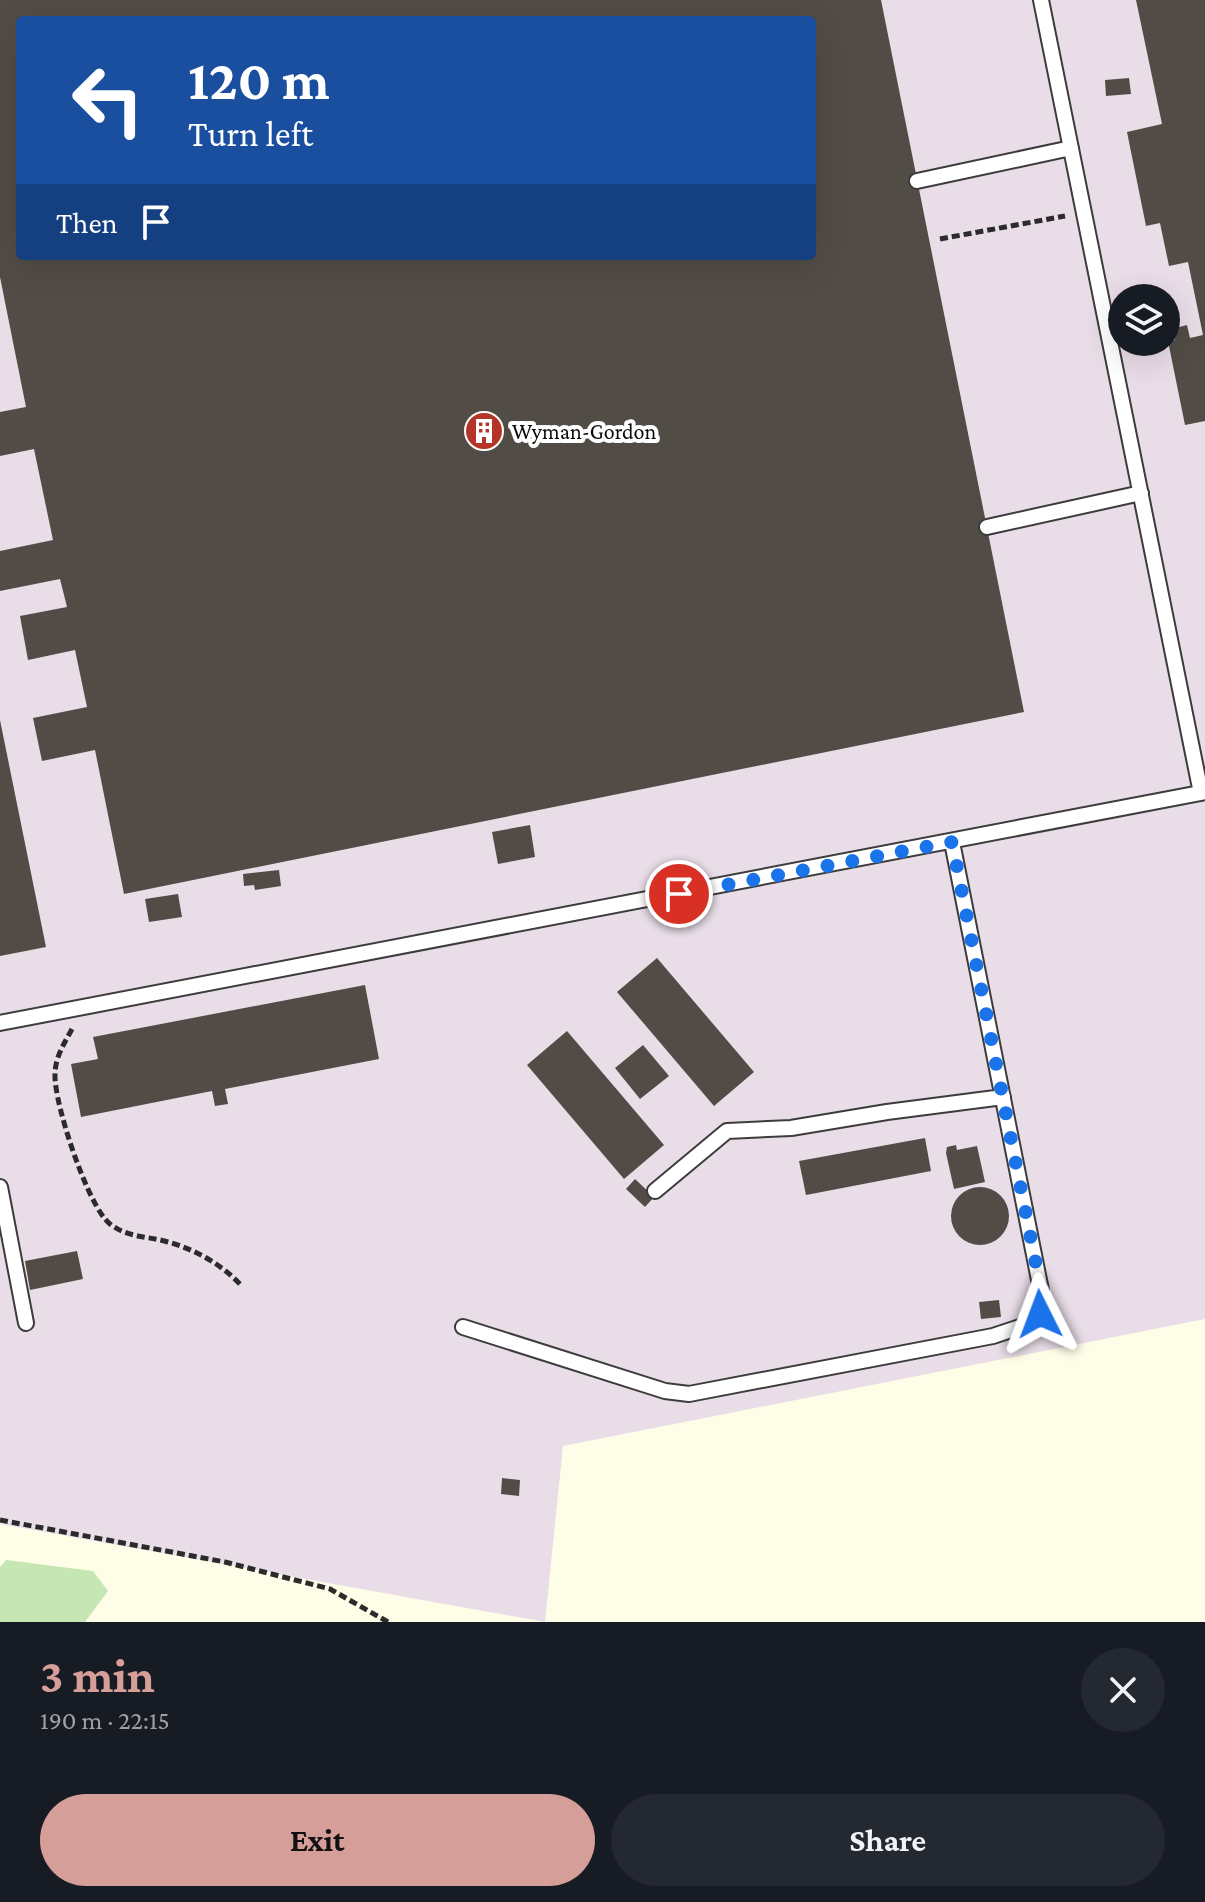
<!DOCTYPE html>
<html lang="en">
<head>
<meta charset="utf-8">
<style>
	body { margin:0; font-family:"Crimson Pro",serif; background:#242831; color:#f1f3f6; height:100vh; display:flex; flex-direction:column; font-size:30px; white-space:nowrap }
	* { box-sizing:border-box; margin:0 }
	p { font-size:26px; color:#9ea1a6 }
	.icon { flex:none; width:44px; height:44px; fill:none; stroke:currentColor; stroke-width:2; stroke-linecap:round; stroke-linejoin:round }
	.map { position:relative; height:1622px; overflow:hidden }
	.sheet { display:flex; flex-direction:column; background:#171b24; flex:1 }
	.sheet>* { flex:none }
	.banner { position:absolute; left:16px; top:16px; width:800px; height:244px; border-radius:8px; box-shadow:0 8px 32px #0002; background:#1a4fa0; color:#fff; overflow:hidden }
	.buttons { position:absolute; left:1108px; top:284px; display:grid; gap:16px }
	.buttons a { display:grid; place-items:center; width:72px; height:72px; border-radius:50%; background:#171b24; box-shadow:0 8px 32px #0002; font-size:40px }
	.pin { position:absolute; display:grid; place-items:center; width:68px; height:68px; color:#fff; margin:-34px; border:4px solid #fff; border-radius:50%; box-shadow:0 2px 8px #0007 }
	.me { position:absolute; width:88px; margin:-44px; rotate:357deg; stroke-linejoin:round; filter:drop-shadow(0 0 6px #0008) }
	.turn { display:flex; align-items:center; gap:28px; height:168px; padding:0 40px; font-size:36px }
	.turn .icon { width:104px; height:104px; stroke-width:2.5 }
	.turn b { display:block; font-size:56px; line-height:68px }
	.then { display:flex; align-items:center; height:76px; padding:0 40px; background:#0003; gap:16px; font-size:30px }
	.round { display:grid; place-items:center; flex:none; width:84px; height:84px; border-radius:42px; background:#242831 }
	.head { display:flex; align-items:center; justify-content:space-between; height:136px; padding:0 40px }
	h1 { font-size:48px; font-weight:700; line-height:60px; color:#d69e99 }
	.primary-button { display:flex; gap:16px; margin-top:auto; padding:16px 40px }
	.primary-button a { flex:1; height:92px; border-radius:48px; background:#d69e99; color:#111; font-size:32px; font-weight:700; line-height:92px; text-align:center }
	.primary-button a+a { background:#242831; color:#f1f3f6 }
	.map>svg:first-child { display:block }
	.industrial { fill:#e9dde8; fill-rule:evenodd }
	.green { fill:#c6e6b3 }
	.building { fill:#524c46; fill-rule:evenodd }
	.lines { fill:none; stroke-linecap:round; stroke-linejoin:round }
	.lane-casing { stroke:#3c3c3c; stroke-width:18 }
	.path { stroke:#2b2b2b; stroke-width:5; stroke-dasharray:8 4; stroke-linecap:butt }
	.lane { stroke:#fff; stroke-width:14 }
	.route { stroke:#1a73e8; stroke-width:14; stroke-dasharray:0 25.2 }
	.labels { text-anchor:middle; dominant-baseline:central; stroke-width:8; stroke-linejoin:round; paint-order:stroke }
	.poi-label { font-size:22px; fill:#090909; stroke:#fff; text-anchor:start }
</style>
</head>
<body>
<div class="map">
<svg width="1205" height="1622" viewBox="0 0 1205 1622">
	<rect width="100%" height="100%" fill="#fefde7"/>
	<!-- industrial -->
	<path class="industrial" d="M 0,0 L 1205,0 L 1205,1319 L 563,1446 L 545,1622 L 0,1524 ZM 20,20 L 812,20 L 812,256 L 20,256 ZM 1122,298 L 1166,298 L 1166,342 L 1122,342 Z"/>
	<!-- green -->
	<path class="green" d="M 6,1560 L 93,1571 L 108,1591 L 85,1622 L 0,1622 L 0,1567 Z"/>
	<!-- building -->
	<path class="building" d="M 0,0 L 881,0 L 1024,712 L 124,894 L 95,750 L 42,761 L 33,718 L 87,707 L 75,650 L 28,660 L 20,616 L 67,607 L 60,579 L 0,591 L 0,551 L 53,540 L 34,449 L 0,456 L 0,412 L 26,407 L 0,277 ZM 20,20 L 812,20 L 812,256 L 20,256 Z
		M 1136,0 L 1205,0 L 1205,421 L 1185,425 L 1168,341 L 1175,340 L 1172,329 L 1187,325 L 1190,338 L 1203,335 L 1188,262 L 1169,266 L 1160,223 L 1146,226 L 1127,132 L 1162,124 Z
		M 1129,78 L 1131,94 L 1106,96 L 1105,80 Z
		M 0,720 L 46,947 L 0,956 Z
		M 530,825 L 535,857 L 498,864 L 492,832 Z
		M 279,870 L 281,886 L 255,890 L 254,885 L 244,886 L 243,874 Z
		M 178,894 L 182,917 L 149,922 L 145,899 Z
		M 657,958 L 754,1072 L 714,1106 L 617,992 Z
		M 365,985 L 379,1059 L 225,1089 L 228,1104 L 215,1106 L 212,1091 L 81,1117 L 71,1064 L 98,1059 L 93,1037 Z
		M 567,1031 L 664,1145 L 624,1179 L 527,1065 Z
		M 643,1045 L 669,1076 L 640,1099 L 615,1068 Z
		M 925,1138 L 931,1171 L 806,1195 L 799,1161 Z
		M 956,1145 L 957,1150 L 977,1146 L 985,1182 L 954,1189 L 946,1153 L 947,1147 Z
		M 635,1179 L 654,1197 L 645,1207 L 626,1189 Z
		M951 1216a29 29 0 1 1 58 0a29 29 0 1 1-58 0Z
		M 77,1251 L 83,1279 L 30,1290 L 25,1261 Z
		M 999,1300 L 1001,1317 L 981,1319 L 979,1302 Z
		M 502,1478 L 520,1480 L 519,1496 L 501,1494 Z"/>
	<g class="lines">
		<defs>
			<path id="lane" d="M 1041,0 L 1201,793
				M 917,181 L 1071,148
				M 987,527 L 1141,493
				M 0,1023 L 1205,792
				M 0,1187 L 26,1323
				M 655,1191 L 727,1131 L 791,1128 L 887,1112 L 1003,1097
				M 463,1327 L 665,1391 L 689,1394 L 993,1336 L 1029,1324 L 1040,1314 L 1041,1290 L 952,842"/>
		</defs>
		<!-- lane casing -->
		<use href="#lane" class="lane-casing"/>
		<!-- path -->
		<path class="path" d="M 940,239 L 1065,216
			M 72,1029 C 64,1044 55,1057 55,1075 C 54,1103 88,1207 110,1224 C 128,1238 148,1236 168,1242 C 197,1250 222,1265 242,1286
			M 0,1520 L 225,1562 L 330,1589 L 388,1622"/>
		<!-- lane -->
		<use href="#lane" class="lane"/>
	</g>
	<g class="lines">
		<!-- route -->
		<path class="route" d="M 679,894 L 952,842 L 1041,1290 L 1040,1314"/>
	</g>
	<!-- icons -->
	<defs>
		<symbol id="building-disc" viewBox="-11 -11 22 22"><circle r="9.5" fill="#b43527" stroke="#fff"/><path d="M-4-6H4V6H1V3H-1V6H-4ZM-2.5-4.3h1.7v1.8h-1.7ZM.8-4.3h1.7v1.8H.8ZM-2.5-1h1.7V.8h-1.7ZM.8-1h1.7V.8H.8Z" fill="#fff"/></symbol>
	</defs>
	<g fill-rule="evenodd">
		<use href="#building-disc" x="462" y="409" width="44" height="44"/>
	</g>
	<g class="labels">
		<!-- poi labels -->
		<g class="poi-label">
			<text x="512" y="431">Wyman-Gordon</text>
		</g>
	</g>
</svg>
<div class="buttons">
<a><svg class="icon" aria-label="layers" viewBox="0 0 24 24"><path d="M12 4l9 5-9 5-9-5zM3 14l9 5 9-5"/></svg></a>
</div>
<div class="pin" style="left:679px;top:894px;background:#d93025"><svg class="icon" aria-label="arrive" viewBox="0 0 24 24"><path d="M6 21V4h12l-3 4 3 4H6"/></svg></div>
<svg class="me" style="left:1040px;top:1314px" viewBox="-20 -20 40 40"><path d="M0-17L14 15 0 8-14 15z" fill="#1a73e8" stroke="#fff" stroke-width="4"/></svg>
<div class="banner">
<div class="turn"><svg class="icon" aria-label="left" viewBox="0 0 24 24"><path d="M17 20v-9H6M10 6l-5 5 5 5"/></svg><div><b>120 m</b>Turn left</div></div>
<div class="then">Then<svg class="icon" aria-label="arrive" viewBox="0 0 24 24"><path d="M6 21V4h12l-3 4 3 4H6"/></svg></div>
</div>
</div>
<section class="sheet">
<div class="head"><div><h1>3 min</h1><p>190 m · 22:15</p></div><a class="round"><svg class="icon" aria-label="close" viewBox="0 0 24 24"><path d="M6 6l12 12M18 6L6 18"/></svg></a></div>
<div class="primary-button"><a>Exit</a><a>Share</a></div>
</section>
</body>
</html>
